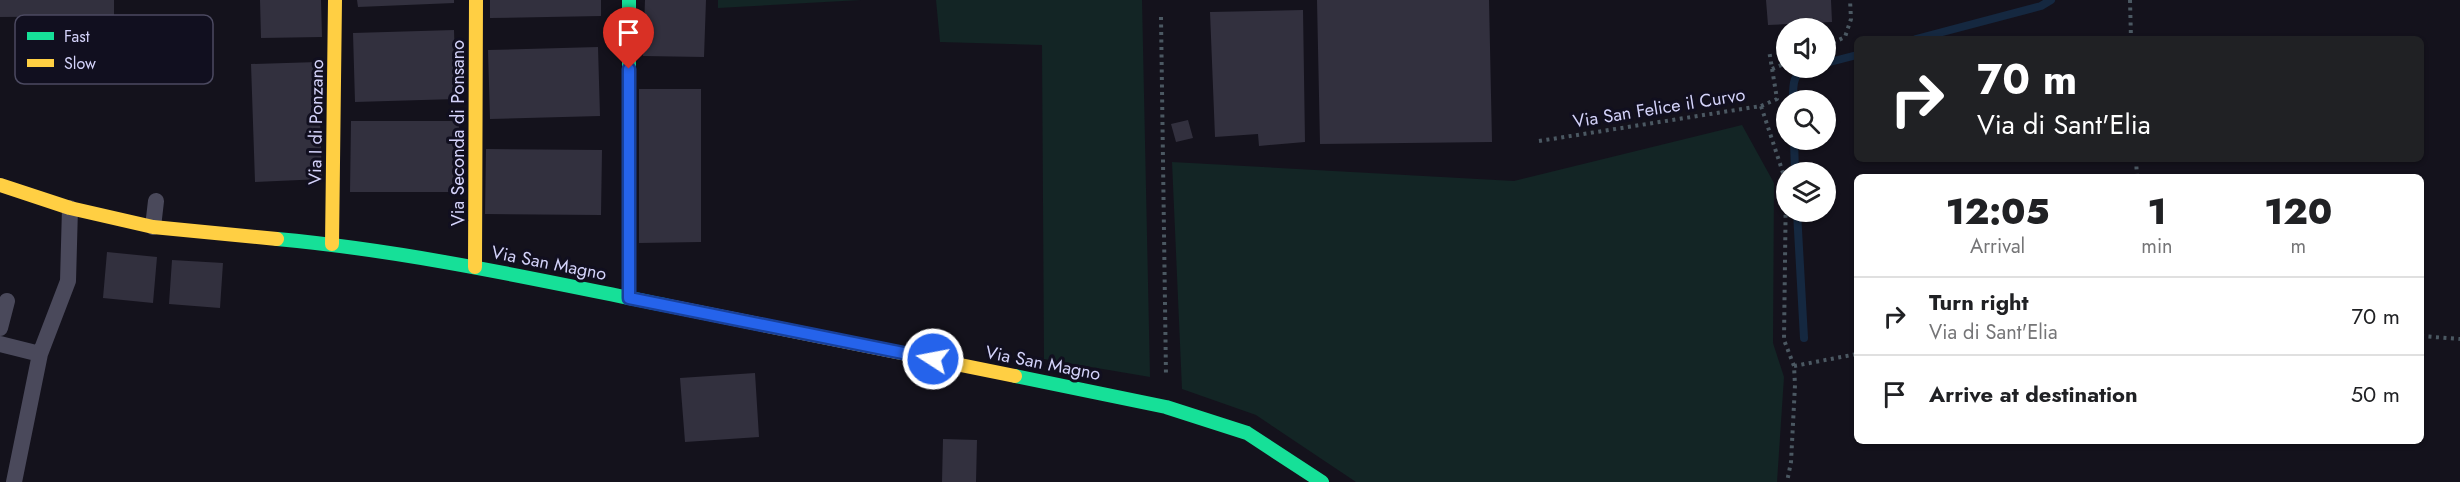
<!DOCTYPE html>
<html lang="en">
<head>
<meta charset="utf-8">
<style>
	body { margin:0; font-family:Jost,sans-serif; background:#f2f2f2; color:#202124; height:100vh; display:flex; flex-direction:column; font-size:22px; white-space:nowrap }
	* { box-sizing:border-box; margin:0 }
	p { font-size:20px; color:#757577 }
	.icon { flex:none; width:33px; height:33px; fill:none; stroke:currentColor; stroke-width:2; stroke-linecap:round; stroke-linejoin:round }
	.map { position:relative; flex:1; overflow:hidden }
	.details { position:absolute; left:1854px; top:174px; width:570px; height:270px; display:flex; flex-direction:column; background:#fff; border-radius:9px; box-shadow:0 2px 4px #0004 }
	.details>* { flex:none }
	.hud { position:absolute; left:1854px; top:36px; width:570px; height:126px; border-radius:9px; box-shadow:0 2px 4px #0004; background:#202124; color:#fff; overflow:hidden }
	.fabs { position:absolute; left:1776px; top:18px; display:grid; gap:12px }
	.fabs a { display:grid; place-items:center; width:60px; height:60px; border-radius:50%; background:#fff; box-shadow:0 2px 4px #0004; font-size:30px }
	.pin { position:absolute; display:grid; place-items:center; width:51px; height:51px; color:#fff; margin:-62px -26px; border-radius:50% 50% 50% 0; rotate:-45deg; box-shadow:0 0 6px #0007 }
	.pin .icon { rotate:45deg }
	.me { position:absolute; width:66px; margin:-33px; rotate:281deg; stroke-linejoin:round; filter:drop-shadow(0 0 4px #0008) }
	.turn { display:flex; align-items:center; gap:21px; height:126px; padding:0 24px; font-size:27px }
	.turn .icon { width:78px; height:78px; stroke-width:2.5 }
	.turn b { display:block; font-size:42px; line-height:51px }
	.eta { display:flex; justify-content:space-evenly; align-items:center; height:102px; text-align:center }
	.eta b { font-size:36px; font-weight:800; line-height:42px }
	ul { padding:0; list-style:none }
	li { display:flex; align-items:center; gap:18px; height:78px; padding:0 24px; border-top:2px solid #e0e0e0 }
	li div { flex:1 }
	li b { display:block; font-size:22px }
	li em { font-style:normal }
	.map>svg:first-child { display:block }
	.green { fill:#132525 }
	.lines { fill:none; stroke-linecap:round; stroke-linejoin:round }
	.stream { stroke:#152840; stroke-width:8 }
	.building { fill:#32303e }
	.path { stroke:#4b5862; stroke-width:4; stroke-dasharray:3 4.5; stroke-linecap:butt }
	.lane { stroke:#4a495b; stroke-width:16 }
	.fast { stroke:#16e098; stroke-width:14 }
	.slow { stroke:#ffcf43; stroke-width:14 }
	.route-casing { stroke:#184099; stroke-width:15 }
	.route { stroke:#2563eb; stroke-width:10 }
	.labels { text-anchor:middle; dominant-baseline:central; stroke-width:6; stroke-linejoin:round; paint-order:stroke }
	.street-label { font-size:18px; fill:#d4d3fa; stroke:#110f1f }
	.key { fill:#110f1f; stroke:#4c4a61; stroke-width:1.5 }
	.key-label { font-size:16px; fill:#d4d3fa }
</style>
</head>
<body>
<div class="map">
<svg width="2460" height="482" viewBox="0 0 2460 482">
	<rect width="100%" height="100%" fill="#14121c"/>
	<!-- green -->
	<path class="green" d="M 718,0 L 861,0 L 718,8 Z
		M 936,0 L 1142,0 L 1150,377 L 1044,359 L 1042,45 L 940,42 Z
		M 1742,125 L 1774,183 L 1773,343 L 1784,377 L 1777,482 L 1356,482 L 1256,415 L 1182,389 L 1172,162 L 1514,181 Z"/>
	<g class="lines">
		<!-- stream -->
		<path class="stream" d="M 1916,39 L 2041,6 L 2051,0
			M 1826,63 L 1857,55
			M 1793,100 C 1793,87 1792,72 1808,68
			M 1794,140 L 1795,172
			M 1797,212 L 1804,338"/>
	</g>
	<!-- building -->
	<path class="building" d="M 0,0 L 114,0 L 114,16 L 0,17 Z
		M 260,0 L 321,0 L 322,37 L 261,38 Z
		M 357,0 L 454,0 L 454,3 L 358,7 Z
		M 490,0 L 601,0 L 601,16 L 490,18 Z
		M 645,0 L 706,0 L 704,57 L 643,56 Z
		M 1317,0 L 1489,0 L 1492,142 L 1320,144 Z
		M 1766,0 L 1831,0 L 1832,22 L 1768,25 Z
		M 1303,10 L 1305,142 L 1259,146 L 1258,134 L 1215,137 L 1210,12 Z
		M 454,30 L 456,99 L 355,102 L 353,33 Z
		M 598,47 L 600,116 L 490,119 L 488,50 Z
		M 318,62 L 322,179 L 255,182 L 251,64 Z
		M 639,89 L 701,89 L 701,242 L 639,243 Z
		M 1188,120 L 1193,138 L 1176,142 L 1171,124 Z
		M 351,121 L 459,121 L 458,192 L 350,192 Z
		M 486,149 L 602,150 L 601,215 L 485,214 Z
		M 107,252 L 157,257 L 153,303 L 103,298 Z
		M 172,260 L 223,263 L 220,308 L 169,304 Z
		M 755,373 L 759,437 L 685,442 L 680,378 Z
		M 943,439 L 977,440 L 976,482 L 942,482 Z"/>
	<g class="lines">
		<!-- path -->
		<path class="path" d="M 2130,0 L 2131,39
			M 1161,17 L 1166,376
			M 1826,46 L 1845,37 L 1851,19 L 1850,0
			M 1772,69 L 1786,63
			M 1761,106 L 1777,99 L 1769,50
			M 1539,141 L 1761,106 L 1786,182 L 1784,340 L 1794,366 L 1795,385 L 1791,462 L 1787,482
			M 2136,159 L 2137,177
			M 2421,336 L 2460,339
			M 1794,366 L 1857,354"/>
		<!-- lane -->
		<path class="lane" d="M 153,227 L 156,201
			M 0,328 L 7,301
			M 0,344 L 40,354
			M 14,482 L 40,354 L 68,281 L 70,208"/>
		<!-- fast -->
		<path class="fast" d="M 629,0 L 629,298
			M 277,239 C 409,251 539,280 669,306
			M 1015,376 L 1166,407 L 1247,433 L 1322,482"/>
		<!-- slow -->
		<path class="slow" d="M 0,185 L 70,208 L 153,227 L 277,239
			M 332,244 L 335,0
			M 475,267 L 476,0
			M 669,306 L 1015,376"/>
	</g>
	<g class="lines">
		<defs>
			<path id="route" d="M 629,69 L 629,298 L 933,359"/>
		</defs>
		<!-- route casing -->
		<use href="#route" class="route-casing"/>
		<!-- route -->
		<use href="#route" class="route"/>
	</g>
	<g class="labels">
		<!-- street labels -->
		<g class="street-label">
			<text transform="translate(1659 108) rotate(-9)">Via San Felice il Curvo</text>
			<text transform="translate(316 122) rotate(-89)">Via I di Ponzano</text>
			<text transform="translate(458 133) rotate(-90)">Via Seconda di Ponsano</text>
			<text transform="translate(549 263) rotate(11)">Via San Magno</text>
			<text transform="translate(1043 363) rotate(11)">Via San Magno</text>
		</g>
	</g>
	<!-- legend -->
	<rect x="15" y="15" width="198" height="69" rx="9" class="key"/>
	<rect x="27" y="32" width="27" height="8" fill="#16e098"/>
	<rect x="27" y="59" width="27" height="8" fill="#ffcf43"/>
	<g class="key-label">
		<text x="64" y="42">Fast</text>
		<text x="64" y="69">Slow</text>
	</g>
</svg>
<div class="fabs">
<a><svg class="icon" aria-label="sound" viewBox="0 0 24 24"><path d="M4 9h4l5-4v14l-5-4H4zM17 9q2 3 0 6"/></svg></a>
<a><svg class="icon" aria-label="search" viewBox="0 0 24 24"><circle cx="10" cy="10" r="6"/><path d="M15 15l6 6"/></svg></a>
<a><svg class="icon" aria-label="layers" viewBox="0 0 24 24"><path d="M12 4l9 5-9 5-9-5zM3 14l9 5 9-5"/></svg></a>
</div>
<div class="pin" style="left:629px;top:69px;background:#d93025"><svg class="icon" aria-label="arrive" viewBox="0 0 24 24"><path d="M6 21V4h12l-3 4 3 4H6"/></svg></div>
<svg class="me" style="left:933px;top:359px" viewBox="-20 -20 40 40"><circle r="17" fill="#2563eb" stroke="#fff" stroke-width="3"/><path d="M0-11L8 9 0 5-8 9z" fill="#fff"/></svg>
<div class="hud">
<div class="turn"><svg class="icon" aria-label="right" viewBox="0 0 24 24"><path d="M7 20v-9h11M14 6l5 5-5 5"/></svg><div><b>70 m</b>Via di Sant'Elia</div></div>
</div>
<section class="details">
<div class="eta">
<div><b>12:05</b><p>Arrival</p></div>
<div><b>1</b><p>min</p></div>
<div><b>120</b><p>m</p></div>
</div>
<ul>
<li><svg class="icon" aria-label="right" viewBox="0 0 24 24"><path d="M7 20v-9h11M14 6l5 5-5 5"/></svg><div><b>Turn right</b><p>Via di Sant'Elia</p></div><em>70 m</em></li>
<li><svg class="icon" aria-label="arrive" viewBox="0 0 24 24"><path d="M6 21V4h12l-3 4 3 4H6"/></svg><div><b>Arrive at destination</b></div><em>50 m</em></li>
</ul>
</section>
</div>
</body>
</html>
